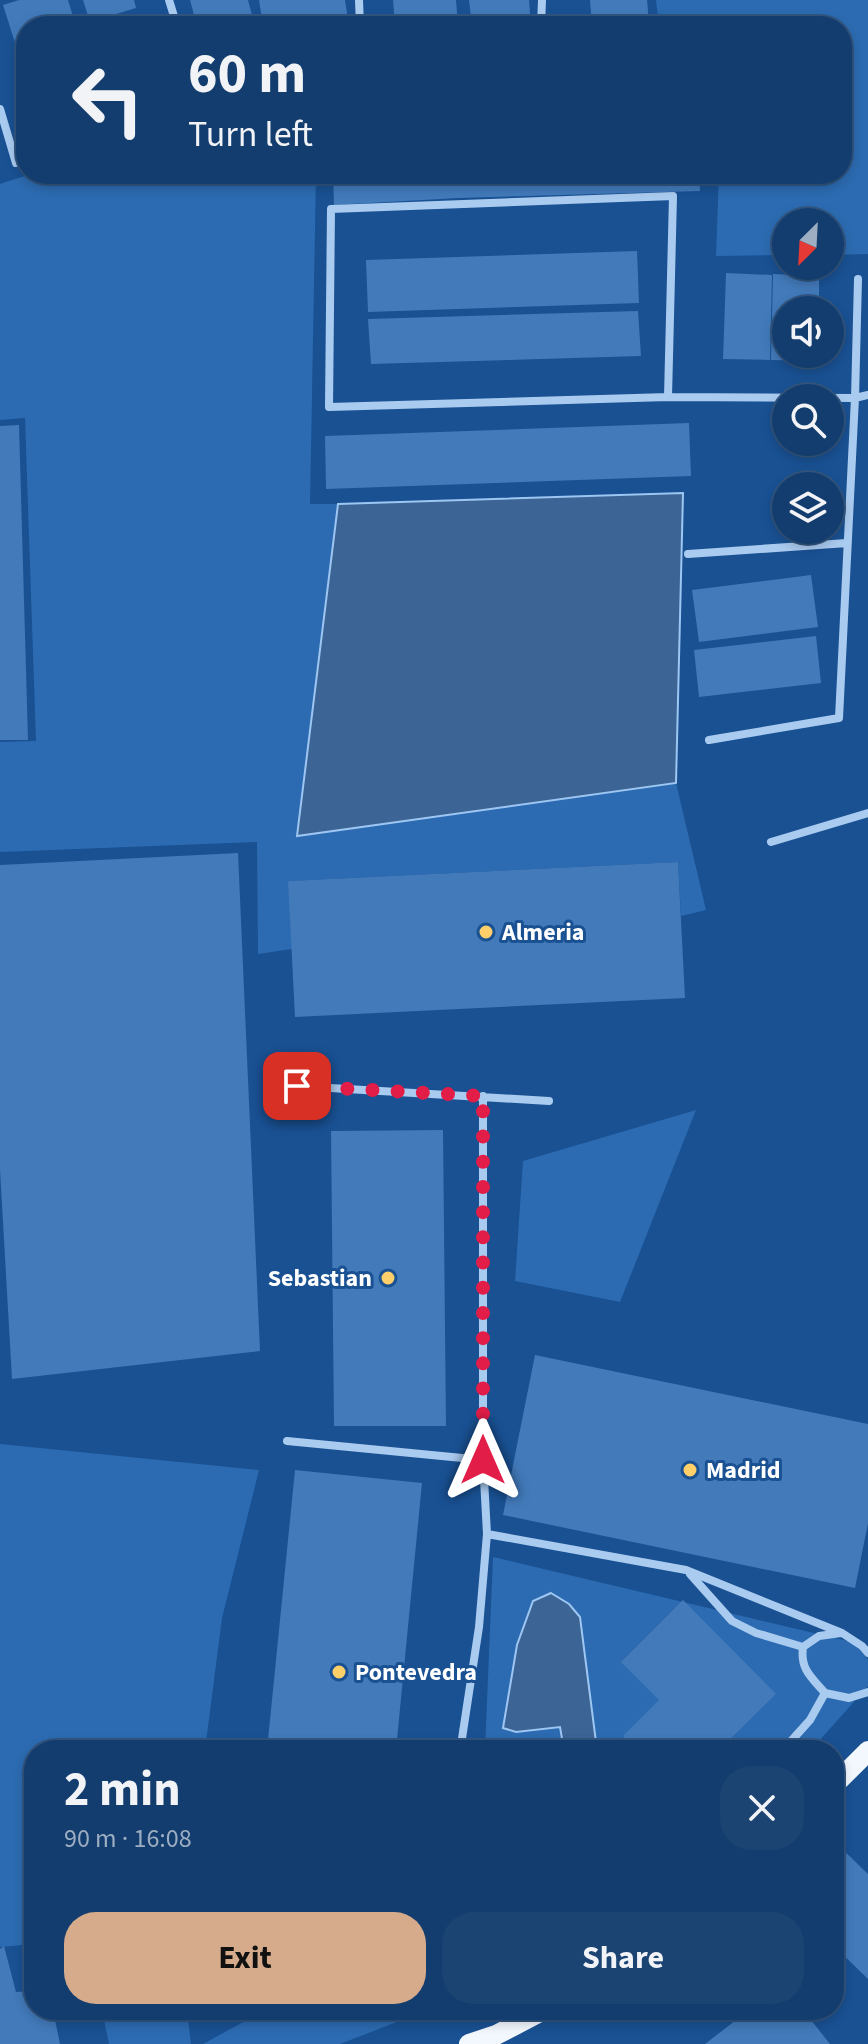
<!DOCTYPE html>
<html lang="en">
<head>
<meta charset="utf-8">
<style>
	body { margin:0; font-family:"Source Sans 3",sans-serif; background:#1c4473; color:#f1f3f6; height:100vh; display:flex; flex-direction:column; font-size:30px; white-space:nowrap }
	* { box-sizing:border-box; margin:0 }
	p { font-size:26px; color:#9daec2 }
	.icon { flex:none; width:44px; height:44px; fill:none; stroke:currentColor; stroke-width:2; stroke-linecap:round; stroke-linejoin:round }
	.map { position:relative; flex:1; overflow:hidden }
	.details { position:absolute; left:24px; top:1740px; width:820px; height:280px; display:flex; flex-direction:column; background:#133d6e; border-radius:32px; box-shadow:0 4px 12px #0003,0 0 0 2px #325681 }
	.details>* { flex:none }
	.banner { position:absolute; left:16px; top:16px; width:836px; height:168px; border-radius:32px; box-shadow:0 4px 12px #0003,0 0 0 2px #325681; background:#133d6e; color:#f1f3f6; overflow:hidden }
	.needle { width:52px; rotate:204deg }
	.tools { position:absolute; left:772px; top:208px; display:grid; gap:16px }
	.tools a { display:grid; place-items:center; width:72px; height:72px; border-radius:50%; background:#133d6e; box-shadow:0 4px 12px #0003,0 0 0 2px #325681; font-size:40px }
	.pin { position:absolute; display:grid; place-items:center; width:68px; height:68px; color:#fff; margin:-34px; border-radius:16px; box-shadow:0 4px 12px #0006 }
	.me { position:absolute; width:88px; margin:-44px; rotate:0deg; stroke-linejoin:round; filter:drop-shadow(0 0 6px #0008) }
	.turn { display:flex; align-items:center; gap:28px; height:168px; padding:0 40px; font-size:36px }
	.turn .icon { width:104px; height:104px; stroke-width:2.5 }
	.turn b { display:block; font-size:56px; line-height:68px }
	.round { display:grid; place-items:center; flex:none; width:84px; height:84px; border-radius:32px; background:#1c4473 }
	.headline { display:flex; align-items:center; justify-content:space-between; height:136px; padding:0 40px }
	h1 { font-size:48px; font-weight:700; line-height:60px }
	.action { display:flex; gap:16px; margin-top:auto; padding:16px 40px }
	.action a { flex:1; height:92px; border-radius:32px; background:#d6ab8b; color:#111; font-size:32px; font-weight:700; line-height:92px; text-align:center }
	.action a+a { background:#1c4473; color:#f1f3f6 }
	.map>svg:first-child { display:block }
	.green { fill:#2c6bb1 }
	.water { fill:#3c6494; stroke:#9dc6f2; stroke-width:2 }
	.building { fill:#427aba }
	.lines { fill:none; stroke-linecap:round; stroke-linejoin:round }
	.minor { stroke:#aacbf0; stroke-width:8 }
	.primary { stroke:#f3f8ff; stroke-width:20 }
	.route { stroke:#e11d48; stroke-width:14; stroke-dasharray:0 25.2 }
	.poi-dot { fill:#ffd069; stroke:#195193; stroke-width:3 }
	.labels { text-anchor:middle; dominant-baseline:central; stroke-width:6; stroke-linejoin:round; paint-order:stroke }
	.poi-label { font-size:24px; font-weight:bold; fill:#fff; stroke:#195193; text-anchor:start }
</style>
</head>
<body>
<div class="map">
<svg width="868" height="2044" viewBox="0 0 868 2044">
	<rect width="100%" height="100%" fill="#195193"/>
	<!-- green -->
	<path class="green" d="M 656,0 L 868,0 L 868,254 L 830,255 L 830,222 L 786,222 L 786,255 L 716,256 L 719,174 L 842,174 L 842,26 L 659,26 Z
		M 31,174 L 316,174 L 310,504 L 338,504 L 297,836 L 676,783 L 706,910 L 681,916 L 678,862 L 289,881 L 292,949 L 258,954 L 257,842 L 0,852 L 0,742 L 36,741 L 25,418 L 0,420 L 0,184 Z
		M 696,1110 L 620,1302 L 515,1281 L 523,1161 Z
		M 0,1444 L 259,1470 L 222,1618 L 205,1750 L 34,1750 L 34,1944 L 0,1947 Z
		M 493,1557 L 856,1643 L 868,1660 L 868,1686 L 811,1750 L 485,1750 Z
		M 102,2010 L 187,2010 L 191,2044 L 109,2044 Z
		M 278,2010 L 428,2010 L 340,2044 L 203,2044 L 247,2020 Z"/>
	<!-- water -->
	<path class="water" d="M 683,493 L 676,783 L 297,836 L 338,504 Z
		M 551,1593 L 569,1604 L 580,1617 L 597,1750 L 564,1750 L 560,1727 L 516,1732 L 503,1728 L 517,1645 L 533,1601 Z"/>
	<!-- building -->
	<path class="building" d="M 19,0 L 68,0 L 76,26 L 26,26 L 25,74 L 3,5 Z
		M 83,0 L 134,0 L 136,8 L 90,22 Z
		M 190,0 L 248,0 L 255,26 L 197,26 Z
		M 259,0 L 345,0 L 349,26 L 263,26 Z
		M 393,0 L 456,0 L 458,26 L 395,26 Z
		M 469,0 L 529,0 L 531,26 L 472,26 Z
		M 590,0 L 647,0 L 649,22 L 592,26 Z
		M 147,14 L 151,26 L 111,26 L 111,25 Z
		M 333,174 L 699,174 L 700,191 L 458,198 L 334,205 Z
		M 637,251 L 639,303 L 368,312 L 366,260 Z
		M 726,273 L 772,275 L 770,360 L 723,359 Z
		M 773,274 L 819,276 L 819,310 L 786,310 L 786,354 L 817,354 L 817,361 L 771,360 Z
		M 638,311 L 641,356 L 371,364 L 368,319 Z
		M 689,423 L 691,476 L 326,489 L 325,436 Z
		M 19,425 L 28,740 L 0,740 L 0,426 Z
		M 811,575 L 818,627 L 699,642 L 692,590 Z
		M 816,636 L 821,683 L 699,697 L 694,650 Z
		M 238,853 L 260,1351 L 12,1379 L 0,1170 L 0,865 Z
		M 678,862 L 685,998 L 295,1017 L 288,881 Z
		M 443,1130 L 446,1426 L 334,1426 L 331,1131 Z
		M 535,1355 L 868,1424 L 868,1523 L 855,1588 L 503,1515 Z
		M 295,1470 L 422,1483 L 396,1750 L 267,1750 Z
		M 683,1600 L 776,1694 L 719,1750 L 638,1750 L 623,1736 L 659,1700 L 621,1662 Z
		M 836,1843 L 868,1874 L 868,1979 L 834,1946 L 834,1845 Z
		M 4,1946 L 16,1992 L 34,1991 L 34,2010 L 53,2010 L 60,2044 L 0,2044 L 0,1949 Z
		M 244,2010 L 276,2010 L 276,2011 L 247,2020 Z
		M 749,2010 L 803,2010 L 830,2044 L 705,2044 Z"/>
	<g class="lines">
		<!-- minor -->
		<path class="minor" d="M 169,0 L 177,26
			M 359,0 L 360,26
			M 541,26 L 542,0
			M 0,109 L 16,163
			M 668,397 L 673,196 L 331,209 L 329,407 L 668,397 L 855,398 L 868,395
			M 688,554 L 847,543
			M 709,740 L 839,718 L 855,398 L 858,279
			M 771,842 L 868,813
			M 297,1086 L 549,1101
			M 287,1441 L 483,1460
			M 487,1534 L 686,1570 L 842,1633 L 862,1646 L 868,1653
			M 690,1574 L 732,1621 L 756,1633 L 803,1647
			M 825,1693 L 849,1698 L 868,1692
			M 457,1750 L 461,1745 L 479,1627 L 487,1534 L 483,1460 L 483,1096
			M 783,1750 L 810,1720 L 825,1693 C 811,1677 800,1669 803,1647 L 819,1636 L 841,1633"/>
		<!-- primary -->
		<path class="primary" d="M 834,1785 L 868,1751
			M 469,2044 L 496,2035 L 544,2010"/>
	</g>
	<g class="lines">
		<!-- route -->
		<path class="route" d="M 297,1086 L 483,1096 L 483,1460"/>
	</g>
	<!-- markers -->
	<g class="poi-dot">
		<circle cx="486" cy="932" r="8"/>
		<circle cx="388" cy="1278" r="8"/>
		<circle cx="690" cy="1470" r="8"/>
		<circle cx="339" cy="1672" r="8"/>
	</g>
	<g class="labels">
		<!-- poi labels -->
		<g class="poi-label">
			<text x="502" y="932">Almeria</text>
			<text x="372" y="1278" text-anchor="end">Sebastian</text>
			<text x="706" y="1470">Madrid</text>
			<text x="355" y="1672">Pontevedra</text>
		</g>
	</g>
</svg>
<div class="tools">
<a><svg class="needle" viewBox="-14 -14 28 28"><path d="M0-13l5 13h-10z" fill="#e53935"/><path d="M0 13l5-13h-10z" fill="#9daec2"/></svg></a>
<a><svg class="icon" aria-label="sound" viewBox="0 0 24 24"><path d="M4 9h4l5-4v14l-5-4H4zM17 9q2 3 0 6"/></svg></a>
<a><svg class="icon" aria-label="search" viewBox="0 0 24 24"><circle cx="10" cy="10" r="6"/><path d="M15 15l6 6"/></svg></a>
<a><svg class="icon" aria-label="layers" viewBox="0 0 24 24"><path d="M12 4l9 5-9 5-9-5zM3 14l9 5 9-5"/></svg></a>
</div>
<div class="pin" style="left:297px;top:1086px;background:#d93025"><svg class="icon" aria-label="arrive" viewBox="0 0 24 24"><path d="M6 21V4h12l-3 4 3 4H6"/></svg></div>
<svg class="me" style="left:483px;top:1460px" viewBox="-20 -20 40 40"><path d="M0-17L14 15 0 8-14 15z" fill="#e11d48" stroke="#fff" stroke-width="4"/></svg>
<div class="banner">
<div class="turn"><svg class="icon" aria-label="left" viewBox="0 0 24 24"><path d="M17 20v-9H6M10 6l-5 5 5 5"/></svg><div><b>60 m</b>Turn left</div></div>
</div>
<section class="details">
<div class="headline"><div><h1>2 min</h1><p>90 m · 16:08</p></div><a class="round"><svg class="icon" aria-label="close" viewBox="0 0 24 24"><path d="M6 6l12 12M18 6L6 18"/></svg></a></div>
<div class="action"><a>Exit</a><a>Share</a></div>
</section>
</div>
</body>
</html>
